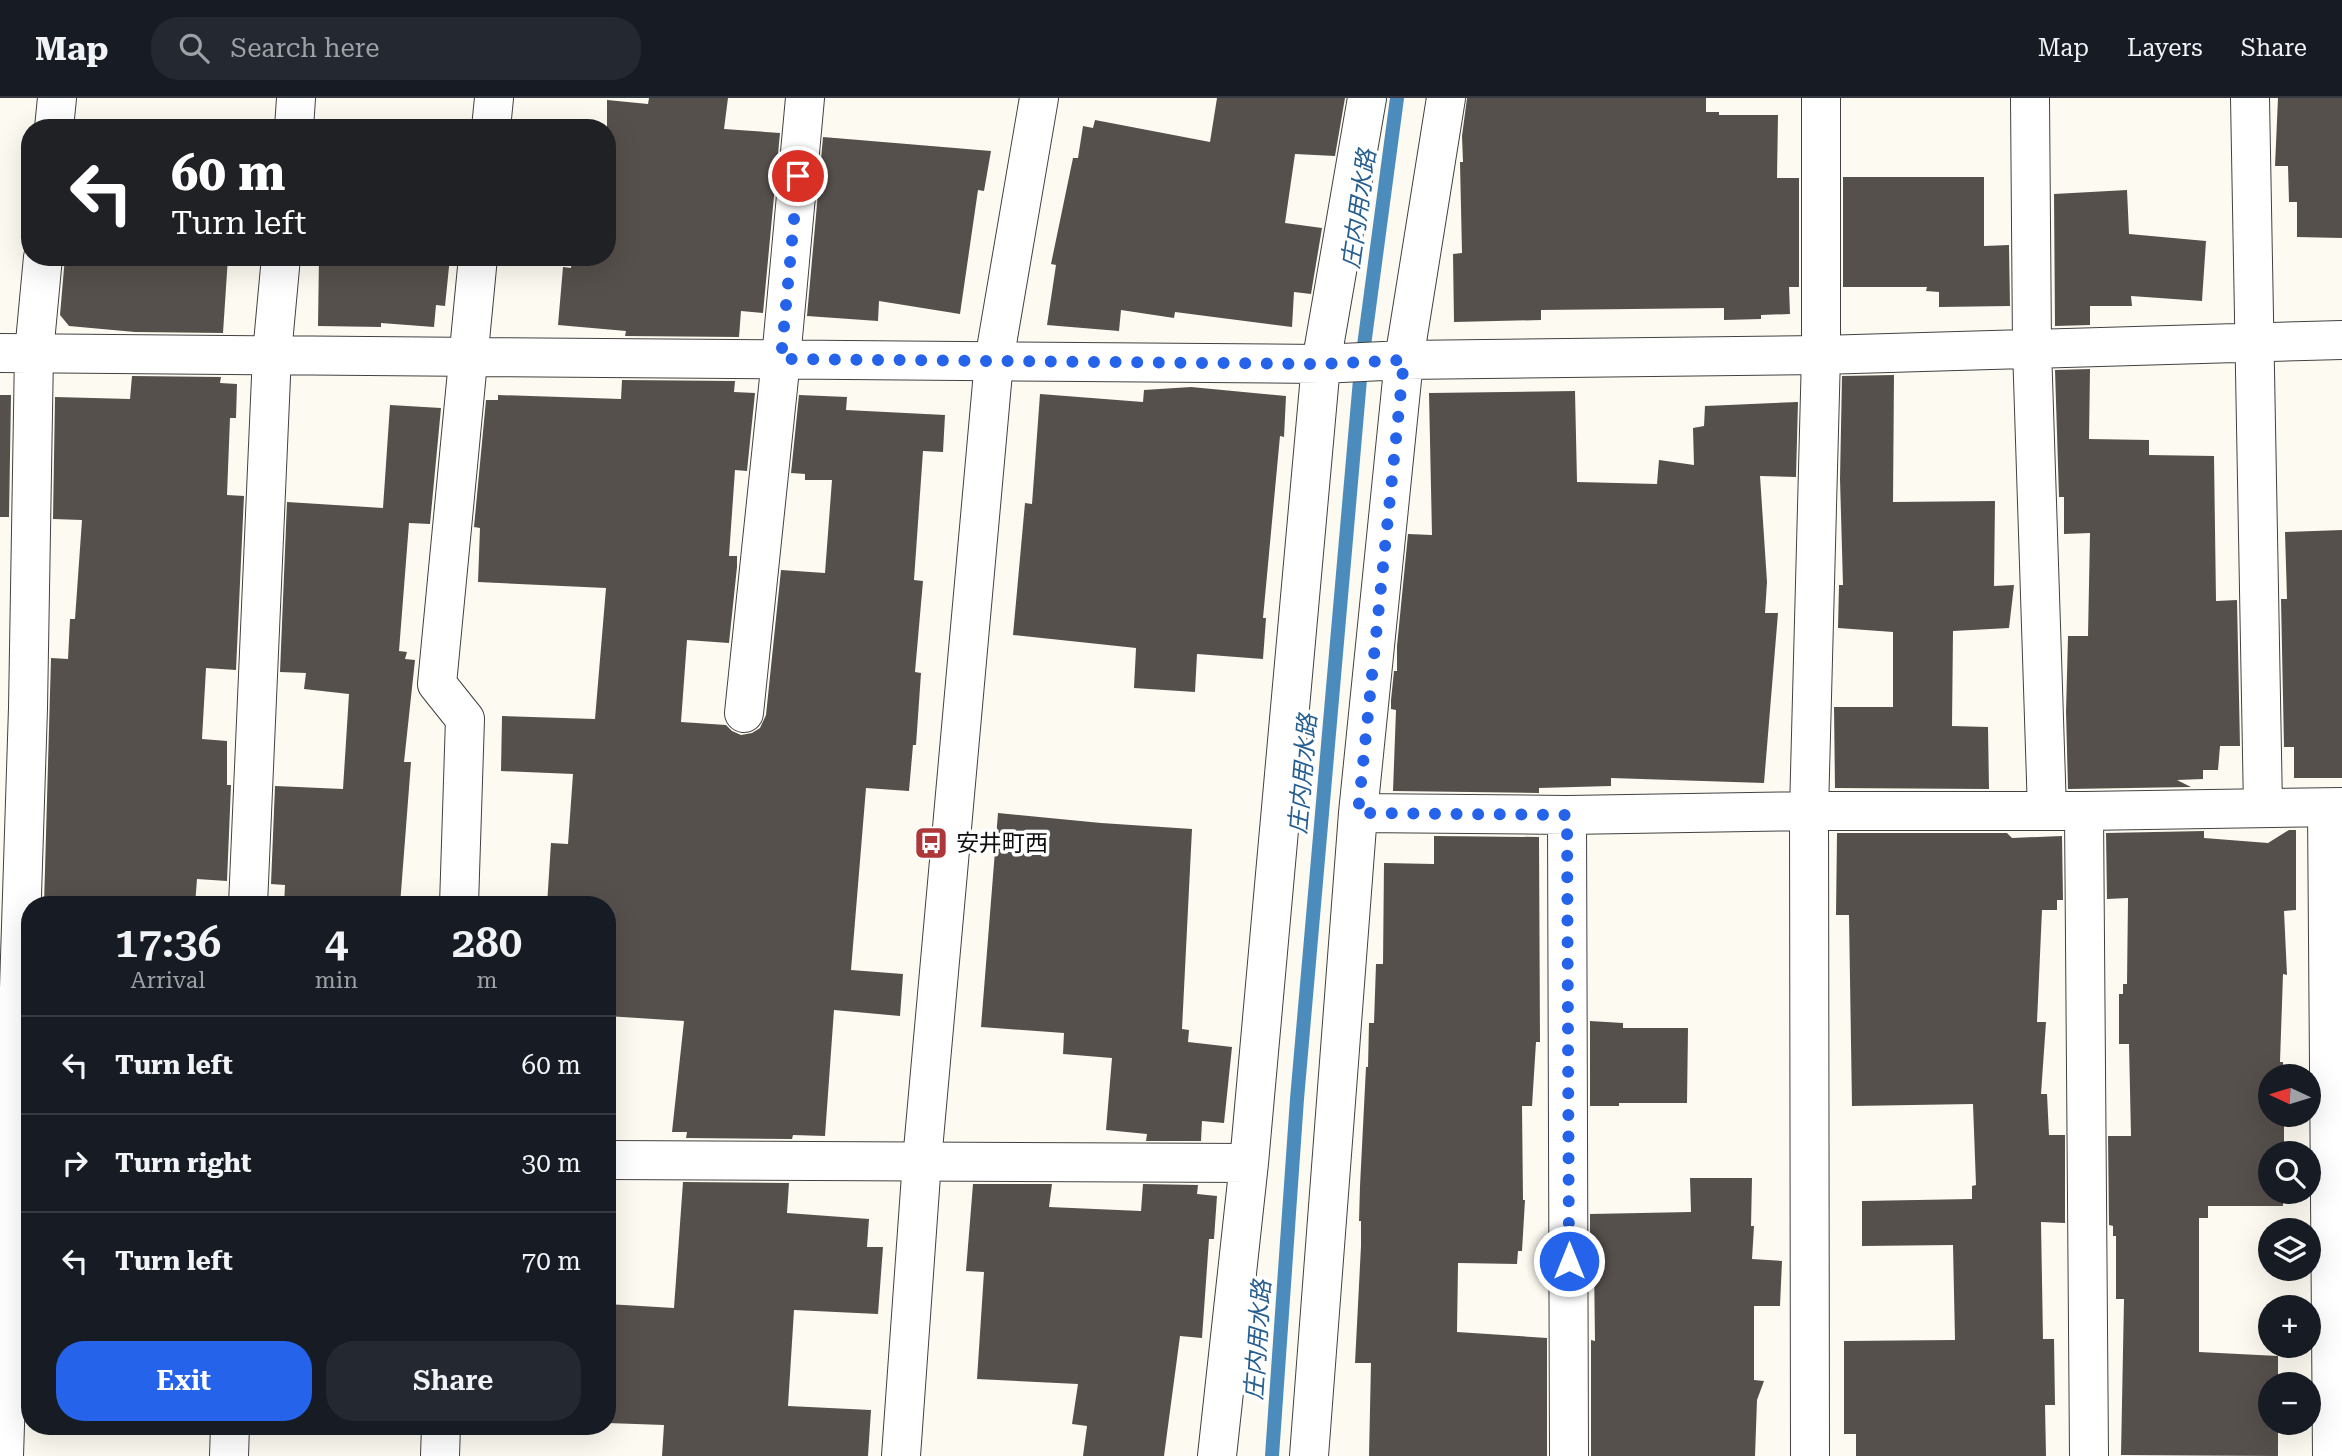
<!DOCTYPE html>
<html lang="en">
<head>
<meta charset="utf-8">
<style>
	body { margin:0; font-family:"Roboto Serif","Noto Sans JP",serif; background:#242831; color:#f1f3f6; height:100vh; display:flex; flex-direction:column; font-size:26px; white-space:nowrap }
	* { box-sizing:border-box; margin:0 }
	p { font-size:23px; color:#9ea1a6 }
	.icon { flex:none; width:38px; height:38px; fill:none; stroke:currentColor; stroke-width:2; stroke-linecap:round; stroke-linejoin:round }
	.map { position:relative; flex:1; overflow:hidden }
	.details { position:absolute; left:21px; top:798px; width:595px; height:539px; display:flex; flex-direction:column; background:#171b24; border-radius:28px; box-shadow:0 7px 28px #0002 }
	.details>* { flex:none }
	.banner { position:absolute; left:21px; top:21px; width:595px; height:147px; border-radius:28px; box-shadow:0 7px 28px #0002; background:#202124; color:#fff; overflow:hidden }
	.needle { width:46px; rotate:274deg }
	.controls { position:absolute; left:2258px; top:966px; display:grid; gap:14px }
	.controls a { display:grid; place-items:center; width:63px; height:63px; border-radius:50%; background:#171b24; box-shadow:0 7px 28px #0002; font-size:35px }
	.pin { position:absolute; display:grid; place-items:center; width:60px; height:60px; color:#fff; margin:-30px; border:4px solid #fff; border-radius:50%; box-shadow:0 2px 7px #0007 }
	.me { position:absolute; width:77px; margin:-38px; rotate:0deg; stroke-linejoin:round; filter:drop-shadow(0 0 5px #0008) }
	.turn { display:flex; align-items:center; gap:24px; height:147px; padding:0 35px; font-size:32px }
	.turn .icon { width:91px; height:91px; stroke-width:2.5 }
	.turn b { display:block; font-size:49px; line-height:60px }
	.eta { display:flex; justify-content:space-evenly; align-items:center; height:119px; text-align:center }
	.eta b { font-size:42px; font-weight:600; line-height:49px }
	.action { display:flex; gap:14px; margin-top:auto; padding:14px 35px }
	.action a { flex:1; height:80px; border-radius:28px; background:#2563eb; color:#fff; font-size:28px; font-weight:600; line-height:80px; text-align:center }
	.action a+a { background:#242831; color:#f1f3f6 }
	ul { padding:0; list-style:none }
	li { display:flex; align-items:center; gap:21px; height:98px; padding:0 35px; border-top:2px solid #363941 }
	li div { flex:1 }
	li b { display:block; font-size:26px }
	li em { font-style:normal }
	header { display:flex; align-items:center; gap:42px; box-sizing:border-box; height:98px; padding:0 35px; background:#171b24; border-bottom:2px solid #363941 }
	header strong { font-size:33px }
	nav { display:flex; gap:38px; margin-inline-start:auto; font-size:24px }
	.search { width:490px; height:63px; background:#242831; display:flex; align-items:center; gap:18px; box-sizing:border-box; padding:0 24px; border-radius:28px; color:#9ea1a6; font-size:26px }
	.map>svg:first-child { display:block }
	.lines { fill:none; stroke-linecap:round; stroke-linejoin:round }
	.stream { stroke:#4c8cbd; stroke-width:14 }
	.building { fill:#56504c }
	.minor-casing { stroke:#414141; stroke-width:40 }
	.tertiary-casing { stroke:#414141; stroke-width:40 }
	.minor { stroke:#fff; stroke-width:38 }
	.tertiary { stroke:#fff; stroke-width:38 }
	.route { stroke:#2563eb; stroke-width:12; stroke-dasharray:0 21.6 }
	.labels { text-anchor:middle; dominant-baseline:central; stroke-width:7; stroke-linejoin:round; paint-order:stroke }
	.poi-label { font-size:23px; fill:#0e0e0e; stroke:#fff; text-anchor:start }
	.water-label { font-size:24px; font-style:italic; fill:#275f91; stroke:#fff }
</style>
</head>
<body>
<header>
<strong>Map</strong>
<div class="search"><svg class="icon" aria-label="search" viewBox="0 0 24 24"><circle cx="10" cy="10" r="6"/><path d="M15 15l6 6"/></svg>Search here</div>
<nav><a>Map</a><a>Layers</a><a>Share</a></nav>
</header>
<div class="map">
<svg width="2342" height="1358" viewBox="0 0 2342 1358">
	<rect width="100%" height="100%" fill="#fdfbf1"/>
	<g class="lines">
		<!-- stream -->
		<path class="stream" d="M 1272,1358 L 1297,1001 L 1361,270 L 1397,0"/>
	</g>
	<!-- building -->
	<path class="building" d="M 649,0 L 728,0 L 724,31 L 780,35 L 763,215 L 741,213 L 739,239 L 625,238 L 626,233 L 558,227 L 563,169 L 571,170 L 572,159 L 607,159 L 607,2 L 648,6 Z
		M 1217,0 L 1345,0 L 1335,58 L 1295,56 L 1285,125 L 1322,130 L 1311,196 L 1294,194 L 1292,229 L 1175,214 L 1174,220 L 1121,212 L 1119,233 L 1047,227 L 1056,167 L 1051,166 L 1073,60 L 1078,60 L 1083,28 L 1093,30 L 1095,22 L 1210,44 Z
		M 1467,0 L 1706,0 L 1706,14 L 1719,14 L 1719,17 L 1778,17 L 1777,80 L 1799,80 L 1799,189 L 1789,189 L 1790,216 L 1761,217 L 1761,221 L 1724,222 L 1724,210 L 1541,212 L 1541,222 L 1454,224 L 1453,156 L 1462,155 L 1460,64 L 1463,64 L 1462,38 Z
		M 2278,0 L 2342,0 L 2342,140 L 2297,139 L 2297,104 L 2289,104 L 2288,68 L 2275,68 Z
		M 823,39 L 991,53 L 984,93 L 978,92 L 960,216 L 879,203 L 878,223 L 807,218 Z
		M 1843,79 L 1984,79 L 1984,148 L 2009,147 L 2010,208 L 1939,209 L 1939,194 L 1926,193 L 1927,189 L 1843,189 Z
		M 2127,92 L 2129,136 L 2206,143 L 2202,203 L 2131,198 L 2132,208 L 2090,208 L 2090,227 L 2055,228 L 2054,96 Z
		M 65,159 L 109,159 L 166,164 L 166,159 L 228,159 L 223,235 L 135,234 L 69,228 L 60,217 Z
		M 319,159 L 450,159 L 445,208 L 436,207 L 434,229 L 381,225 L 381,229 L 318,228 Z
		M 2090,271 L 2089,341 L 2149,342 L 2149,357 L 2214,358 L 2216,503 L 2237,502 L 2240,648 L 2220,648 L 2218,672 L 2203,672 L 2203,681 L 2177,682 L 2191,689 L 2068,691 L 2066,614 L 2068,538 L 2088,538 L 2090,435 L 2064,436 L 2064,399 L 2059,399 L 2055,272 Z
		M 1894,277 L 1893,404 L 1995,403 L 1994,488 L 2014,487 L 2009,530 L 1953,533 L 1952,628 L 1988,629 L 1989,691 L 1835,690 L 1834,609 L 1893,609 L 1893,534 L 1838,530 L 1839,487 L 1843,487 L 1840,381 L 1842,278 Z
		M 132,278 L 221,279 L 220,285 L 237,286 L 236,320 L 230,320 L 227,397 L 244,398 L 236,572 L 206,570 L 202,641 L 227,643 L 227,687 L 231,687 L 227,783 L 197,781 L 195,807 L 44,807 L 51,560 L 68,561 L 70,521 L 75,521 L 82,422 L 53,421 L 55,299 L 130,301 Z
		M 622,282 L 735,283 L 734,294 L 755,295 L 747,373 L 735,372 L 729,458 L 737,458 L 737,469 L 729,545 L 687,542 L 681,624 L 726,627 L 732,633 L 741,637 L 752,635 L 760,630 L 766,617 L 781,472 L 825,475 L 832,382 L 805,382 L 805,376 L 791,375 L 799,297 L 847,299 L 846,312 L 945,317 L 943,354 L 923,353 L 914,482 L 923,483 L 915,574 L 921,575 L 916,647 L 913,647 L 909,693 L 866,690 L 851,872 L 903,876 L 900,918 L 834,912 L 825,1038 L 793,1037 L 792,1041 L 686,1040 L 687,1034 L 672,1034 L 684,923 L 607,918 L 607,807 L 547,807 L 551,745 L 568,746 L 573,676 L 501,673 L 502,618 L 595,621 L 606,490 L 478,484 L 480,430 L 474,429 L 486,302 L 498,302 L 498,297 L 621,301 Z
		M 1191,289 L 1286,298 L 1284,339 L 1280,338 L 1263,520 L 1266,520 L 1263,561 L 1197,556 L 1195,594 L 1134,590 L 1136,550 L 1013,537 L 1025,405 L 1032,406 L 1040,296 L 1143,304 L 1144,292 Z
		M 1575,293 L 1577,384 L 1657,386 L 1659,362 L 1694,367 L 1693,330 L 1704,328 L 1705,308 L 1798,304 L 1796,379 L 1760,378 L 1767,484 L 1765,515 L 1778,515 L 1764,685 L 1611,680 L 1611,688 L 1539,690 L 1539,695 L 1393,693 L 1396,612 L 1391,611 L 1391,602 L 1394,573 L 1397,573 L 1397,548 L 1408,436 L 1432,437 L 1429,295 Z
		M 0,297 L 11,297 L 9,419 L 0,419 Z
		M 390,307 L 441,310 L 430,426 L 409,425 L 399,553 L 407,554 L 405,561 L 415,562 L 404,664 L 411,664 L 400,807 L 284,807 L 285,787 L 271,786 L 275,688 L 343,691 L 349,596 L 304,591 L 306,575 L 280,574 L 287,404 L 383,410 Z
		M 2342,432 L 2342,680 L 2294,680 L 2294,649 L 2284,649 L 2281,501 L 2287,501 L 2285,434 Z
		M 998,715 L 1101,725 L 1192,731 L 1182,931 L 1189,932 L 1188,944 L 1232,949 L 1224,1025 L 1202,1023 L 1201,1043 L 1146,1043 L 1147,1036 L 1106,1032 L 1112,960 L 1063,956 L 1064,935 L 981,929 Z
		M 2289,732 L 2296,732 L 2296,812 L 2284,813 L 2287,877 L 2283,876 L 2280,964 L 2283,964 L 2283,978 L 2270,978 L 2270,1017 L 2284,1017 L 2284,1055 L 2270,1055 L 2270,1094 L 2283,1094 L 2283,1108 L 2208,1108 L 2208,1120 L 2199,1120 L 2199,1254 L 2278,1258 L 2278,1286 L 2270,1286 L 2270,1325 L 2278,1325 L 2278,1358 L 2121,1357 L 2124,1201 L 2116,1201 L 2116,1138 L 2113,1138 L 2113,1128 L 2109,1127 L 2108,1038 L 2131,1038 L 2129,946 L 2119,946 L 2119,896 L 2123,896 L 2123,886 L 2127,886 L 2128,800 L 2107,801 L 2106,735 L 2204,733 L 2204,740 L 2268,745 Z
		M 1837,735 L 2007,735 L 2012,740 L 2062,738 L 2063,802 L 2057,802 L 2057,812 L 2042,812 L 2037,924 L 2046,924 L 2041,996 L 2047,996 L 2049,1037 L 2065,1037 L 2065,1125 L 2041,1124 L 2043,1241 L 2054,1241 L 2055,1307 L 2045,1307 L 2046,1358 L 1856,1358 L 1856,1336 L 1844,1336 L 1844,1243 L 1955,1242 L 1953,1147 L 1862,1148 L 1862,1103 L 1972,1101 L 1972,1088 L 1976,1087 L 1973,1006 L 1852,1008 L 1849,817 L 1836,817 Z
		M 1434,738 L 1539,739 L 1540,944 L 1536,944 L 1532,1008 L 1522,1008 L 1523,1102 L 1525,1102 L 1522,1153 L 1518,1153 L 1517,1166 L 1458,1165 L 1457,1234 L 1547,1240 L 1547,1358 L 1369,1358 L 1371,1265 L 1355,1265 L 1361,1148 L 1361,1123 L 1359,1123 L 1360,1088 L 1366,969 L 1368,969 L 1369,925 L 1374,925 L 1376,866 L 1383,866 L 1384,765 L 1434,766 Z
		M 1590,923 L 1623,925 L 1623,930 L 1688,930 L 1687,1005 L 1619,1005 L 1619,1008 L 1590,1008 Z
		M 1690,1080 L 1752,1080 L 1751,1128 L 1754,1128 L 1752,1161 L 1782,1163 L 1780,1208 L 1754,1208 L 1754,1282 L 1764,1283 L 1757,1302 L 1755,1358 L 1591,1358 L 1591,1242 L 1595,1243 L 1594,1167 L 1590,1167 L 1590,1116 L 1691,1114 Z
		M 683,1084 L 789,1085 L 787,1115 L 869,1121 L 867,1149 L 883,1149 L 878,1216 L 794,1212 L 788,1308 L 871,1312 L 868,1358 L 662,1358 L 664,1327 L 607,1325 L 607,1206 L 674,1210 Z
		M 973,1086 L 1052,1086 L 1049,1109 L 1141,1113 L 1143,1086 L 1198,1087 L 1197,1096 L 1217,1098 L 1214,1141 L 1209,1141 L 1202,1240 L 1180,1238 L 1164,1358 L 1083,1358 L 1087,1328 L 1072,1326 L 1078,1286 L 977,1281 L 984,1174 L 966,1173 Z"/>
	<g class="lines">
		<defs>
			<path id="minor" d="M 2030,0 L 2032,250 L 2047,713
				M 2250,0 L 2263,710
				M 54,30 L 57,0
				M 294,30 L 296,0
				M 491,30 L 494,0
				M 0,255 L 1321,266 L 1404,262 L 1821,257 L 2342,242
				M 744,615 L 781,261 L 805,0
				M 2327,710 L 2332,1358
				M 2084,713 L 2089,1358
				M 1358,715 L 1567,717 L 1809,713 L 2084,713 L 2342,709
				M 1567,717 L 1569,1358
				M 248,807 L 272,256 L 281,159
				M 459,807 L 465,621 L 437,586 L 478,159
				M 607,1062 L 1249,1065
				M 4,1358 L 28,610 L 34,255 L 43,159
				M 229,1358 L 230,1328
				M 440,1358 L 441,1328
				M 1217,1358 L 1249,1065 L 1321,266 L 1367,0
				M 1309,1358 L 1358,715 L 1404,262 L 1446,0
				M 1810,1358 L 1809,713 L 1821,257 L 1821,0"/>
			<path id="tertiary" d="M 901,1358 L 922,1063 L 994,263 L 1039,0"/>
		</defs>
		<!-- minor casing -->
		<use href="#minor" class="minor-casing"/>
		<!-- tertiary casing -->
		<use href="#tertiary" class="tertiary-casing"/>
		<!-- minor -->
		<use href="#minor" class="minor"/>
		<!-- tertiary -->
		<use href="#tertiary" class="tertiary"/>
	</g>
	<g class="lines">
		<!-- route -->
		<path class="route" d="M 798,78 L 781,261 L 1321,266 L 1404,262 L 1358,715 L 1567,717 L 1569,1163"/>
	</g>
	<!-- icons -->
	<defs>
		<symbol id="bus-square" viewBox="-11 -11 22 22"><rect x="-9" y="-9" width="18" height="18" rx="4" fill="#ad3739" stroke="#fff"/><path d="M-5-6H5V4H4V6H2V4H-2V6H-4V4H-5ZM-3.5-4V0h7V-4ZM-3.5 1.2v1.5H-2V1.2ZM2 1.2v1.5H3.5V1.2Z" fill="#fff"/></symbol>
	</defs>
	<g fill-rule="evenodd">
		<use href="#bus-square" x="912" y="726" width="38" height="38"/>
	</g>
	<g class="labels">
		<!-- poi labels -->
		<g class="poi-label">
			<text x="956" y="745">安井町西</text>
		</g>
		<!-- water labels -->
		<g class="water-label">
			<text transform="translate(1359 111) rotate(-82)">庄内用水路</text>
			<text transform="translate(1303 676) rotate(-85)">庄内用水路</text>
			<text transform="translate(1258 1242) rotate(-86)">庄内用水路</text>
		</g>
	</g>
</svg>
<div class="controls">
<a><svg class="needle" viewBox="-14 -14 28 28"><path d="M0-13l5 13h-10z" fill="#e53935"/><path d="M0 13l5-13h-10z" fill="#9ea1a6"/></svg></a>
<a><svg class="icon" aria-label="search" viewBox="0 0 24 24"><circle cx="10" cy="10" r="6"/><path d="M15 15l6 6"/></svg></a>
<a><svg class="icon" aria-label="layers" viewBox="0 0 24 24"><path d="M12 4l9 5-9 5-9-5zM3 14l9 5 9-5"/></svg></a>
<a>+</a>
<a>−</a>
</div>
<div class="pin" style="left:798px;top:78px;background:#d93025"><svg class="icon" aria-label="arrive" viewBox="0 0 24 24"><path d="M6 21V4h12l-3 4 3 4H6"/></svg></div>
<svg class="me" style="left:1569px;top:1163px" viewBox="-20 -20 40 40"><circle r="17" fill="#2563eb" stroke="#fff" stroke-width="3"/><path d="M0-11L8 9 0 5-8 9z" fill="#fff"/></svg>
<div class="banner">
<div class="turn"><svg class="icon" aria-label="left" viewBox="0 0 24 24"><path d="M17 20v-9H6M10 6l-5 5 5 5"/></svg><div><b>60 m</b>Turn left</div></div>
</div>
<section class="details">
<div class="eta">
<div><b>17:36</b><p>Arrival</p></div>
<div><b>4</b><p>min</p></div>
<div><b>280</b><p>m</p></div>
</div>
<ul>
<li><svg class="icon" aria-label="left" viewBox="0 0 24 24"><path d="M17 20v-9H6M10 6l-5 5 5 5"/></svg><div><b>Turn left</b></div><em>60 m</em></li>
<li><svg class="icon" aria-label="right" viewBox="0 0 24 24"><path d="M7 20v-9h11M14 6l5 5-5 5"/></svg><div><b>Turn right</b></div><em>30 m</em></li>
<li><svg class="icon" aria-label="left" viewBox="0 0 24 24"><path d="M17 20v-9H6M10 6l-5 5 5 5"/></svg><div><b>Turn left</b></div><em>70 m</em></li>
</ul>
<div class="action"><a>Exit</a><a>Share</a></div>
</section>
</div>
</body>
</html>
